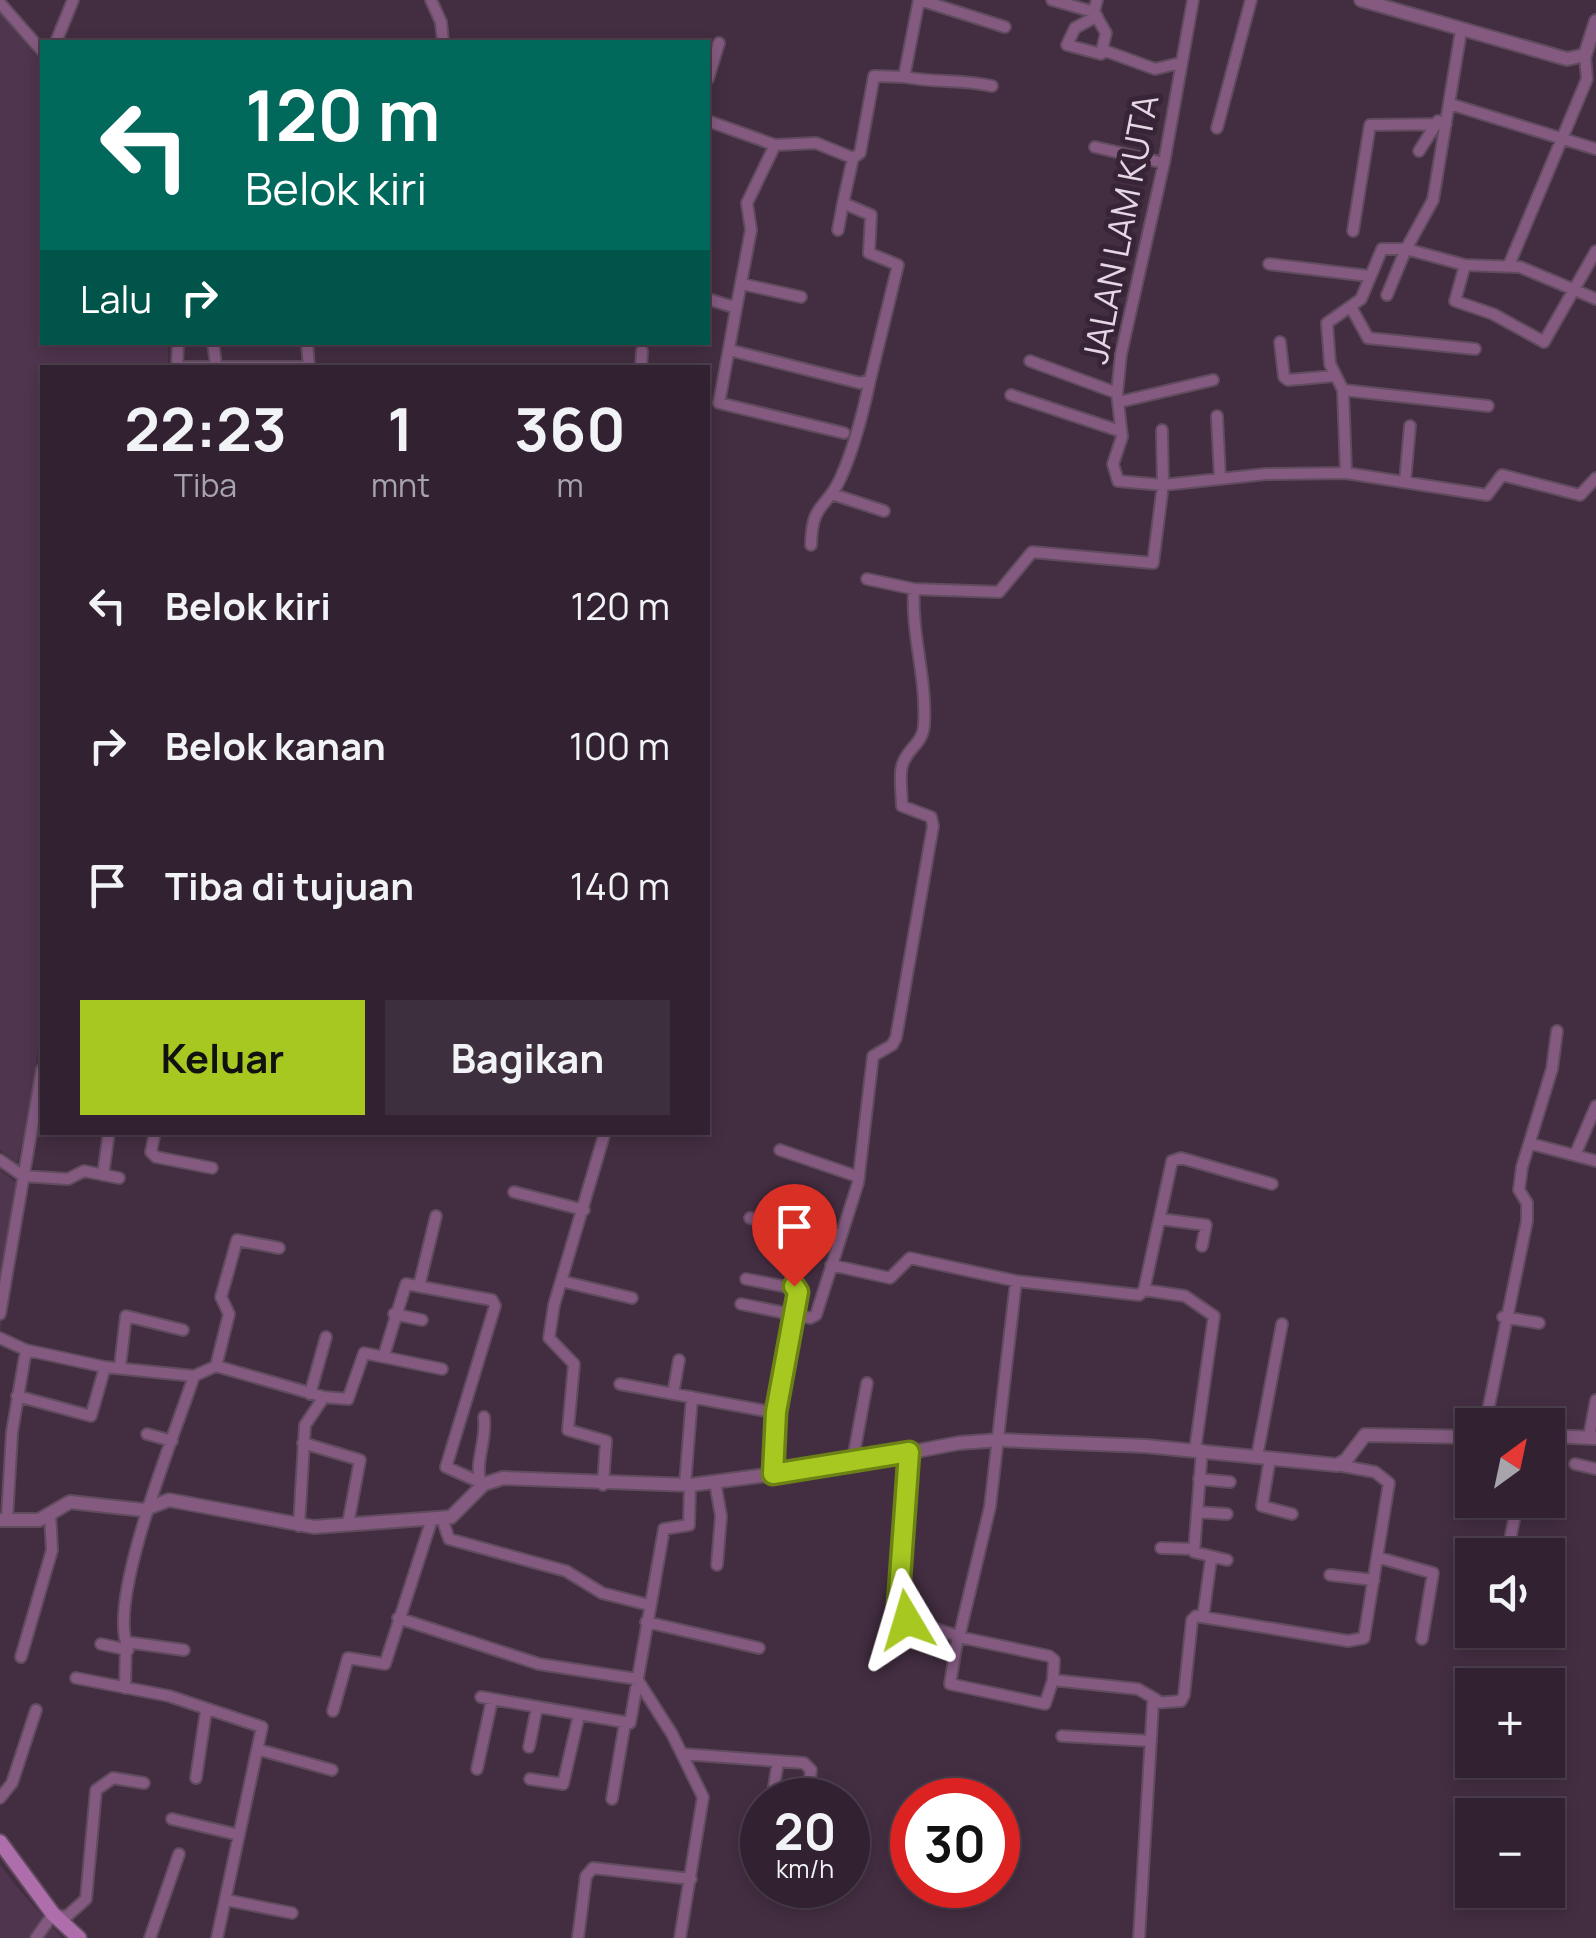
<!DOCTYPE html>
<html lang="id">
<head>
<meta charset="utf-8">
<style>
	body { margin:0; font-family:Manrope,sans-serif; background:#3d2f3d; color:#f1f3f6; height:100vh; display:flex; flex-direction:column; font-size:38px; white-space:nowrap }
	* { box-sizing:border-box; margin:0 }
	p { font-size:32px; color:#a8a4ab }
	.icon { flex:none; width:55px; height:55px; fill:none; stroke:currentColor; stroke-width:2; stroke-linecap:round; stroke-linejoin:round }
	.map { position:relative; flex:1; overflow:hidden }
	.sheet { position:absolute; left:40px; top:365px; width:670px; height:770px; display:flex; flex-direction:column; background:#322231; border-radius:0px; box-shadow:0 5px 15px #0003,0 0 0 2px #4d3f4d }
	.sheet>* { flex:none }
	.guide { position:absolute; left:40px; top:40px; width:670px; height:305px; border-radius:0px; box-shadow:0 5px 15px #0003,0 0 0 2px #4d3f4d; background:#00695c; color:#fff; overflow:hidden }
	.needle { width:65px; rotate:33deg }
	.controls { position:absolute; left:1455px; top:1408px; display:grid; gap:20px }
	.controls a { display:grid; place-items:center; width:110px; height:110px; border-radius:0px; background:#322231; box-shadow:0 5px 15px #0003,0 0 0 2px #4d3f4d; font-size:50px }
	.speed { position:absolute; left:740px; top:1778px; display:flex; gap:20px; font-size:50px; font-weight:700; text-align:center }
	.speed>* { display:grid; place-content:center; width:130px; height:130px; border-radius:50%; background:#322231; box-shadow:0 5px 15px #0003,0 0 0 2px #4d3f4d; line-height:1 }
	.speed small { font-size:25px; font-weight:400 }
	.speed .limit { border:15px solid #d22; background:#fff; color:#111 }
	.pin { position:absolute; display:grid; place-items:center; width:85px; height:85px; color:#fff; margin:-102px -42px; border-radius:50% 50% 50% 0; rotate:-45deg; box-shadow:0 0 10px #0007 }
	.pin .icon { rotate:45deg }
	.me { position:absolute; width:110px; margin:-55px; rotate:353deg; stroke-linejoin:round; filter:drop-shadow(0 0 8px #0008) }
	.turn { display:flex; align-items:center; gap:35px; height:210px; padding:0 40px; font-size:45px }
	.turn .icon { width:130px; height:130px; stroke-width:2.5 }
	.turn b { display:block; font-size:70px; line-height:85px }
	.then { display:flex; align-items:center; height:95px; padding:0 40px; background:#0003; gap:20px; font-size:38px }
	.eta { display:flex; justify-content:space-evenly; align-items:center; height:170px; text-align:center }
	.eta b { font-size:60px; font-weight:700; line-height:70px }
	.cta { display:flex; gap:20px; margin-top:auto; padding:20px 40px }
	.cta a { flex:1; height:115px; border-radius:0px; background:#a6c821; color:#111; font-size:40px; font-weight:700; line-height:115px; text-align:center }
	.cta a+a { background:#3d2f3d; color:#f1f3f6 }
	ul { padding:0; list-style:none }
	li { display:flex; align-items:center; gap:30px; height:140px; padding:0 40px }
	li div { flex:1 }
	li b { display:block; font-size:38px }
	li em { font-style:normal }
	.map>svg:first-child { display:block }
	.built { fill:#4f354e }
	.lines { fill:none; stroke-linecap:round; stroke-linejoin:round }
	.minor-casing { stroke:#604c5e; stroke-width:14 }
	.tertiary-casing { stroke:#604c5e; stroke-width:16 }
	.secondary-casing { stroke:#604c5e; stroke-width:18 }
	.minor { stroke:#845a81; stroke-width:10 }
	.tertiary { stroke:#845a81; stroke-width:12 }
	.secondary { stroke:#ae6dab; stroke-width:14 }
	.route-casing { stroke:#6c8215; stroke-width:25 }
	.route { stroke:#a6c821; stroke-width:18 }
	.labels { text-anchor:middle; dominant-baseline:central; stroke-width:10; stroke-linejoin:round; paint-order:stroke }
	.street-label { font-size:35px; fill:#e5d7e4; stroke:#382437 }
</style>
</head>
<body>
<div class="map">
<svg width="1596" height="1938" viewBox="0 0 1596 1938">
	<rect width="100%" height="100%" fill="#432e41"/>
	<!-- built -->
	<path class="built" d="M 0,13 L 42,63 L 42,342 L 168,343 L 168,367 L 42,368 L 42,1014 L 31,1107 L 17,1163 L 0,1150 Z
		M 0,1170 L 19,1185 L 0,1334 Z
		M 0,1865 L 17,1887 L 62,1938 L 0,1938 Z"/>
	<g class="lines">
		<defs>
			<path id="minor" d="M 431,0 L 441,22 L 443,42
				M 919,0 L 904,77 C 935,83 960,79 992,86
				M 920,0 L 1005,27
				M 1052,0 L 1094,12
				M 1193,0 L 1164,163 L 1121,354 L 1117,393 L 1122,437 L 1113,464 L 1118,481 L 1163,485 L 1266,474 L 1346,473 L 1343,390 L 1330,364 L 1327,323 L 1361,299 L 1382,249 L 1406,249 L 1433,200 L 1461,31
				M 0,3 L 42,51
				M 1097,16 L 1075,28 L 1067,45 L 1101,54 L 1106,33 L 1094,12 L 1097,0
				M 56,42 L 73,0
				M 1103,50 L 1155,69 L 1180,63
				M 708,79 L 719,43
				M 1450,104 L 1596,149
				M 708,121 L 775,145 L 816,143 L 853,158 L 843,203 L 871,215 L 869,253 L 898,265 L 870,380 L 860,383 L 729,350
				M 1217,128 L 1251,0
				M 1095,147 L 1164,163
				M 1419,151 L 1438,121
				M 853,158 L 860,153 L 874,76 L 904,77
				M 838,230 L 843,203
				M 1353,231 L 1370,125 L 1446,124
				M 1269,264 L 1369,276
				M 1465,265 L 1455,301 L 1493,314 L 1544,342 L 1596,251
				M 1509,265 L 1587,79 L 1585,55
				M 742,284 L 801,297
				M 1387,295 L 1406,249 L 1465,265 L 1520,267 L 1596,299
				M 708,299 L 730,306 L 737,304 L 751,230 L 747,203 L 775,145
				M 737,304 L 719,403 L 844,433
				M 1352,309 L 1368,338 L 1475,349
				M 213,342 L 216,365
				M 1280,342 L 1284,377 L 1288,380 L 1334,376
				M 1030,361 L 1117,393
				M 178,367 L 309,367 L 307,342
				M 177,368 L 178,342
				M 641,368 L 642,351
				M 1343,390 L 1488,406
				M 1011,395 L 1120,431
				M 1119,402 L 1213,380
				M 1217,416 L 1220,479
				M 1346,473 L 1487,495 L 1502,475 L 1580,495 L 1596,478
				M 1405,482 L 1410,426
				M 832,494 L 884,511
				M 811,545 C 812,500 827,510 841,477 C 855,446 863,413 870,380
				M 867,579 L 914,589 L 999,592 L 1032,552 L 1153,563 L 1163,485 L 1162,430
				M 155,1132 L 151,1152 L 156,1157 L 212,1168
				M 1532,1144 L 1596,1161
				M 780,1150 L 859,1177
				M 1575,1155 L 1596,1106
				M 0,1160 L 23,1176 L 68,1179 L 84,1171 L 119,1178
				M 103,1175 L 109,1132
				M 514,1192 L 584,1210
				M 750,1218 L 841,1235
				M 1160,1219 L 1206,1225 L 1202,1246
				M 279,1248 L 237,1240 L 221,1297 L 229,1314 L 216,1366 L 324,1397 L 305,1425 L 299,1526
				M 831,1265 L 890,1278 L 910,1258 L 1016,1281 L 1139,1295 L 1144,1290 L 1172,1161 L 1181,1158 L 1272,1184
				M 746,1279 L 798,1289 L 777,1413 L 773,1475
				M 561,1281 L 632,1298
				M 1016,1281 L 990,1507 L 959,1637 L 1049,1656 L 1054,1660 L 1053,1680
				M 419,1286 L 436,1216
				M 1144,1290 L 1185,1296 L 1214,1316 L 1195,1450
				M 741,1304 L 810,1318 L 816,1315 L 858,1183 L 873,1056 L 892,1045 L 896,1038 L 933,826 L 931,817 L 902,806 C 902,794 899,777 902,766 C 906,749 923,744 924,725 C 927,678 911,635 914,589
				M 0,1314 L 42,1069
				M 394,1314 L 422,1320
				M 1503,1317 L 1539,1323
				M 0,1338 L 26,1350 L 105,1367 L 194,1376 L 216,1366
				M 384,1355 L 406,1284 L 492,1300 L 495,1306 L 446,1467 L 484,1484
				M 120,1366 L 126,1316 L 183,1330
				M 620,1384 L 777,1413
				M 310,1394 L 326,1337
				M 673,1394 L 679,1360
				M 17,1396 L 91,1416 L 105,1367
				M 324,1397 L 348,1399 L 364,1353 L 442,1369
				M 1485,1425 L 1527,1221 L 1527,1203 L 1519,1190 L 1522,1167 L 1552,1069 L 1557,1031
				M 147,1434 L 172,1441
				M 1589,1437 L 1596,1400
				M 303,1443 L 360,1460 L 348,1524
				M 1202,1450 L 1194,1552 L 1227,1560
				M 909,1452 L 898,1606 L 907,1620 L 958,1636 L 950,1684 L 1045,1704 L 1053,1680 L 1138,1689 L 1157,1700
				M 1257,1456 L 1282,1324
				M 1270,1458 L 1262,1506 L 1292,1514
				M 852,1464 L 867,1383
				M 1575,1464 L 1596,1469
				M 1199,1479 L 1230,1482
				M 480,1480 C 475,1461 487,1440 484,1417
				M 715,1482 L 721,1516 L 717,1565
				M 603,1485 L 606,1441 L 568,1430 L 574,1364 L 549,1338 L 554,1305 L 605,1132
				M 685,1485 L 692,1397
				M 1197,1512 L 1227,1514
				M 442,1518 L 449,1539 L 566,1571 L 602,1593 L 649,1605
				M 7,1519 L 12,1432 L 26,1350
				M 1161,1548 L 1194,1549
				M 1507,1555 L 1518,1500
				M 1380,1558 L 1433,1573 L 1422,1639
				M 1330,1575 L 1374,1580
				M 1203,1617 L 1211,1559
				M 398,1618 L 539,1664 L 637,1679 L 672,1734 L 703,1797 L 680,1938
				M 646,1622 L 759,1648
				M 126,1642 C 111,1589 175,1434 194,1376
				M 101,1644 L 128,1650
				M 21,1657 L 52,1550 L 50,1514
				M 76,1678 L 169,1696 L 262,1727 L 217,1938
				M 125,1688 L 126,1642 L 184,1650
				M 481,1697 L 630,1723 L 664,1529 L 689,1525 L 690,1485
				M 333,1711 L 348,1658 L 385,1664 L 432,1519
				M 1062,1736 L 1151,1741
				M 529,1747 L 537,1707
				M 260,1750 L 332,1770
				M 683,1754 L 804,1763 L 811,1770 L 807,1800
				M 477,1769 L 492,1700
				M 196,1778 L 206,1711
				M 530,1779 L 563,1784 L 579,1715
				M 0,1798 L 12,1783 L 36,1710
				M 612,1799 L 625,1723
				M 772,1800 L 778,1761
				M 172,1819 L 239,1835
				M 226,1900 L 292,1913
				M 36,1938 L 53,1914 L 66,1917 L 86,1899 L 96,1790 L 113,1778 L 144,1783
				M 150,1938 L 179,1854
				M 578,1938 L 586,1876 L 593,1868 L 691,1879
				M 1139,1938 L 1153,1703 L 1181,1701 L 1184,1695 L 1192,1620 L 1196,1616 L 1348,1641 L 1364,1638 L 1389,1483 L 1375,1472 L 1337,1465"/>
			<path id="tertiary" d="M 1361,0 L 1567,59 L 1585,55 L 1596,21
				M 1548,1436 L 1596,1438
				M 0,1520 L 39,1520 L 70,1502 L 143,1510 L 169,1500 L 314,1527 L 451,1517 L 484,1484 L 503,1478 L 690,1485 L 843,1465 L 959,1443 L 1000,1440 L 1145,1446 L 1337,1465 L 1346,1460 L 1365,1435 L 1472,1437"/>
			<path id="secondary" d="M 0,1842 L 53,1914 L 79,1938"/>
		</defs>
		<!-- minor casing -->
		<use href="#minor" class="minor-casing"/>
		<!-- tertiary casing -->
		<use href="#tertiary" class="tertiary-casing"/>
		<!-- secondary casing -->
		<use href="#secondary" class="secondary-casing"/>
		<!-- minor -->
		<use href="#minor" class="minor"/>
		<!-- tertiary -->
		<use href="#tertiary" class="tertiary"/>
		<!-- secondary -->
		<use href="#secondary" class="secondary"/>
	</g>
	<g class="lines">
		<defs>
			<path id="route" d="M 794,1286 L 798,1292 L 776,1412 L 773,1474 L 909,1452 L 898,1606 L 907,1620"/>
		</defs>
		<!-- route casing -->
		<use href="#route" class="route-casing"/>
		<!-- route -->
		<use href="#route" class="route"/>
	</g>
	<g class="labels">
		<!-- street labels -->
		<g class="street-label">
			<text transform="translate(1120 229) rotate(-79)">JALAN LAM KUTA</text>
		</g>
	</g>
</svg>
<div class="controls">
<a><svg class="needle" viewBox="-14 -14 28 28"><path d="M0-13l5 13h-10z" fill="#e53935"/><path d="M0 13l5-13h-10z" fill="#a8a4ab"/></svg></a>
<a><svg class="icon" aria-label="sound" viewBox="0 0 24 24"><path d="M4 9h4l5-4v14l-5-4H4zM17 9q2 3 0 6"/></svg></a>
<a>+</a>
<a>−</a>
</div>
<div class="speed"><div>20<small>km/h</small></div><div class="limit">30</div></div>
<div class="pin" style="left:794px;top:1286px;background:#d93025"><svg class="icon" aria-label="arrive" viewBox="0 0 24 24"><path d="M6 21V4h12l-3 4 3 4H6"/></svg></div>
<svg class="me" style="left:907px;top:1620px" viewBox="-20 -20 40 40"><path d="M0-17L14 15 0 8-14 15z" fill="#a6c821" stroke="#fff" stroke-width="4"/></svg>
<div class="guide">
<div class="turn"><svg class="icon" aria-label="left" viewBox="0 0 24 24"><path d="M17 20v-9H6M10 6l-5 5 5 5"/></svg><div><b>120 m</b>Belok kiri</div></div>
<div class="then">Lalu<svg class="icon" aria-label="right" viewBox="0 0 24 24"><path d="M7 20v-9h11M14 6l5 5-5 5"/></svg></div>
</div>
<section class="sheet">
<div class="eta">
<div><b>22:23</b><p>Tiba</p></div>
<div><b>1</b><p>mnt</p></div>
<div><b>360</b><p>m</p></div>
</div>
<ul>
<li><svg class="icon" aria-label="left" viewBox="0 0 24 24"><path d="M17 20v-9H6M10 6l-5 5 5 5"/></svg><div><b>Belok kiri</b></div><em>120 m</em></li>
<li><svg class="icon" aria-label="right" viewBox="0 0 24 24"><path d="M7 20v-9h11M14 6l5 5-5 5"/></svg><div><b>Belok kanan</b></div><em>100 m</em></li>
<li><svg class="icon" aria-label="arrive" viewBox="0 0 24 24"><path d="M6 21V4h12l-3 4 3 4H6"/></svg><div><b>Tiba di tujuan</b></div><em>140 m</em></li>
</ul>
<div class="cta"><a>Keluar</a><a>Bagikan</a></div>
</section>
</div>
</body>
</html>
